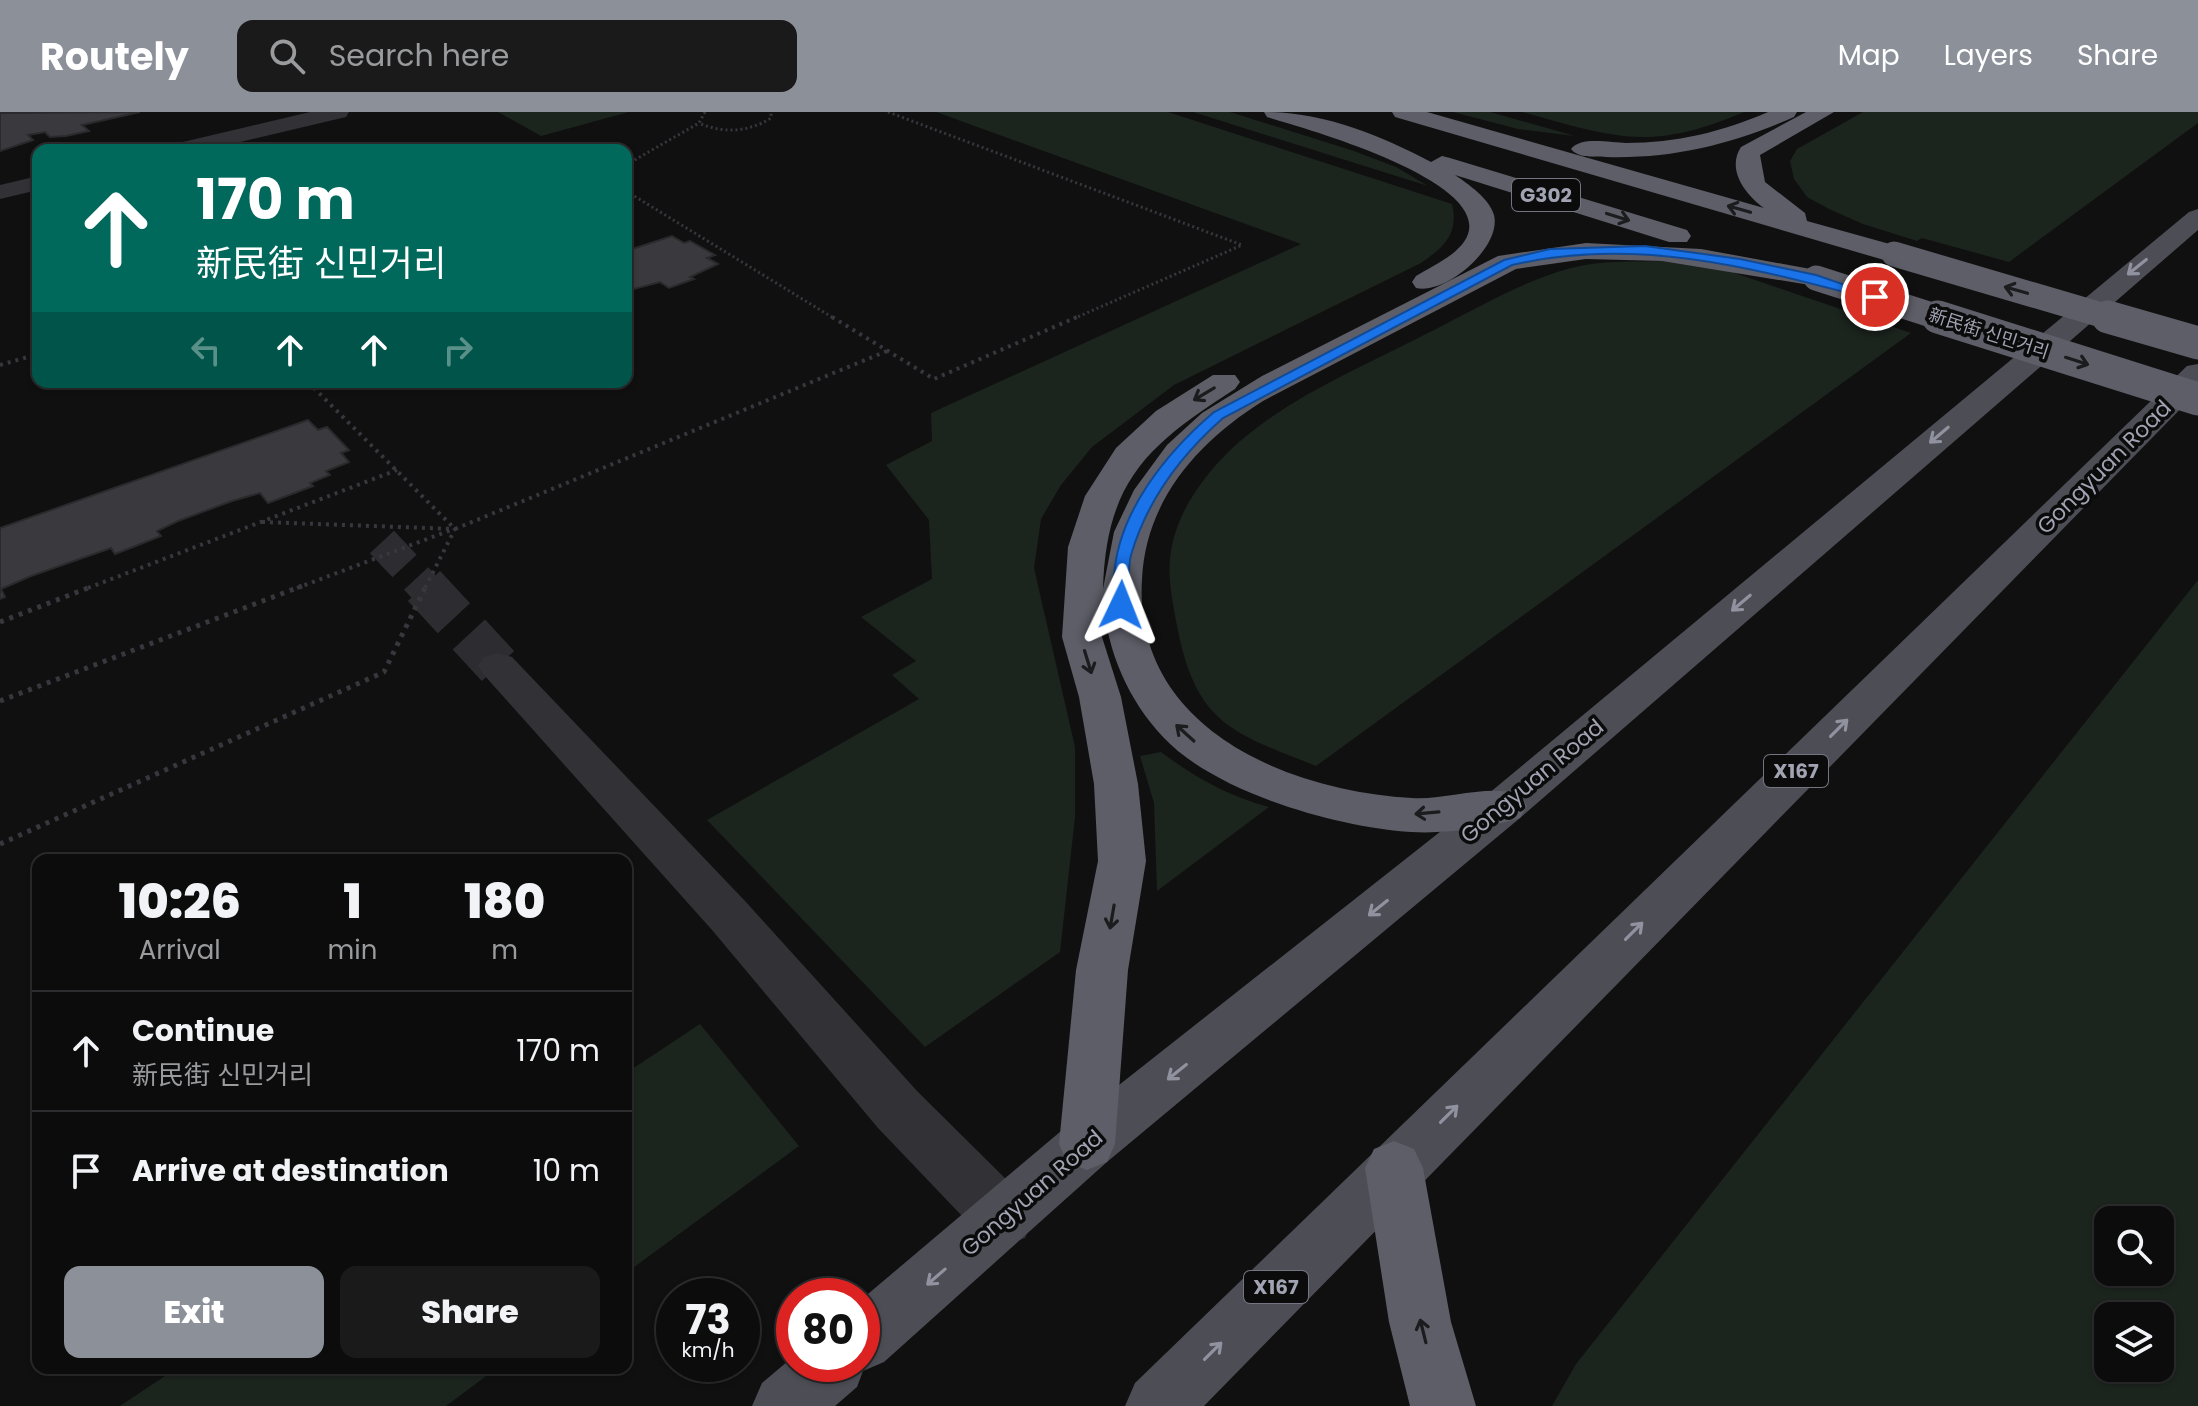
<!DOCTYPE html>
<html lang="en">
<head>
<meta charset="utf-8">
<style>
	body { margin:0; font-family:Poppins,"Noto Sans SC","Noto Sans KR",sans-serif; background:#1a1a1b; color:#f1f3f6; height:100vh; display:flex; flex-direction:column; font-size:30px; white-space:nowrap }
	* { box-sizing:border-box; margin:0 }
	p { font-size:26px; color:#9a9b9d }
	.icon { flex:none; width:44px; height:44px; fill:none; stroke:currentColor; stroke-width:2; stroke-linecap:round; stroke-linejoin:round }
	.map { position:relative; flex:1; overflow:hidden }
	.drawer { position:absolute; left:32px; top:742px; width:600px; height:520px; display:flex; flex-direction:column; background:#0c0c0d; border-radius:16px; box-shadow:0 2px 6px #0004,0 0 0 2px #2c2c2e }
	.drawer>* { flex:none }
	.guide { position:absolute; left:32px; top:32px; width:600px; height:244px; border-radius:16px; box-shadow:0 2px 6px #0004,0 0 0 2px #2c2c2e; background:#00695c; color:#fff; overflow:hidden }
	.tools { position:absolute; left:2094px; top:1094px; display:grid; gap:16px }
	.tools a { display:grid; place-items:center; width:80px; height:80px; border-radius:16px; background:#0c0c0d; box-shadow:0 2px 6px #0004,0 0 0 2px #2c2c2e; font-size:40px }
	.speed { position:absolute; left:656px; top:1166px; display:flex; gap:16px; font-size:40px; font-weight:700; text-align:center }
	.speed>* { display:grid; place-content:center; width:104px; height:104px; border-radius:50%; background:#0c0c0d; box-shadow:0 2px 6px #0004,0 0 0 2px #2c2c2e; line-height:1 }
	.speed small { font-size:20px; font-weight:400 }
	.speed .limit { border:12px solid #d22; background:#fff; color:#111 }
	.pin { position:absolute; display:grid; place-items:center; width:68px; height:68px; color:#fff; margin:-34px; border:4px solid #fff; border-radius:50%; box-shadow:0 2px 8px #0007 }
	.me { position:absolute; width:88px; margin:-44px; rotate:2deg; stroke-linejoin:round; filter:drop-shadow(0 0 6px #0008) }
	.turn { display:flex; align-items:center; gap:28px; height:168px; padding:0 32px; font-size:36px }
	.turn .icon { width:104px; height:104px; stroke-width:2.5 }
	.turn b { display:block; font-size:56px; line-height:68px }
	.lanes { display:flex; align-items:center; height:76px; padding:0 32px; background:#0003; justify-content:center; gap:40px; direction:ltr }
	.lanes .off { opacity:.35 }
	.eta { display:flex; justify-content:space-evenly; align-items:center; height:136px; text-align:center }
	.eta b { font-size:48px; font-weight:800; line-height:56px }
	.primary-button { display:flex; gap:16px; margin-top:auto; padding:16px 32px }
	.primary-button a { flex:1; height:92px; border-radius:16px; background:#8c9099; color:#fff; font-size:32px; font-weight:800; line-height:92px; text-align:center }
	.primary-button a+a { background:#1a1a1b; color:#f1f3f6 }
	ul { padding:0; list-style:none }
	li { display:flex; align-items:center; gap:24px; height:120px; padding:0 32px; border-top:2px solid #2c2c2e }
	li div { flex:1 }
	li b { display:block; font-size:30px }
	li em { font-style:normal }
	header { display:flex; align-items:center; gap:48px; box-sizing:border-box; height:112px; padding:0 40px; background:#8c9099; color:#fff }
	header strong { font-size:38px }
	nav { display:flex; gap:44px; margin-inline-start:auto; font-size:28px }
	.search { width:560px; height:72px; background:#1a1a1b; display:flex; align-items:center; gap:20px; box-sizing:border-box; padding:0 28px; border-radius:16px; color:#9a9b9d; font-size:30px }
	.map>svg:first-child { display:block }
	.green { fill:#1c241e; fill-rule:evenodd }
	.building { fill:#3a3a3e; stroke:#2a2a2d; stroke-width:2 }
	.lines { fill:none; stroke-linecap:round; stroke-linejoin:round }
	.minor-tunnel-far1 { stroke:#2d2d31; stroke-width:33; stroke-dasharray:33 17; stroke-linecap:butt }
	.minor-tunnel { stroke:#2d2d31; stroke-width:44; stroke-dasharray:44 22; stroke-linecap:butt }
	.path-far2 { stroke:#37373d; stroke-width:3; stroke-dasharray:2 3; stroke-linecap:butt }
	.path-far1 { stroke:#37373d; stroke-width:4; stroke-dasharray:3 5; stroke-linecap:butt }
	.path { stroke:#37373d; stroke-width:5; stroke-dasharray:4 6; stroke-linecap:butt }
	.minor { fill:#313136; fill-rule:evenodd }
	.major { fill:#4d4d55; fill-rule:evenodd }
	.highway { fill:#5d5e67; fill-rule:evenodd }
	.highway-bridge-far1 { stroke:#5d5e67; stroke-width:25 }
	.highway-bridge { stroke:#5d5e67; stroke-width:33 }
	.oneway { stroke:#1b1c1e }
	.oneway2 { stroke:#90929f }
	.route { fill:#1a73e8; stroke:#114b97; stroke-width:2 }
	.labels { text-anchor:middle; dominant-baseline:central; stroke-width:7; stroke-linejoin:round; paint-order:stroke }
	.far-street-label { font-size:18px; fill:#a1a3b2; stroke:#0b0b0c }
	.shield { fill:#0b0b0c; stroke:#747580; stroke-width:2 }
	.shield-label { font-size:20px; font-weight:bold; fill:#a1a3b2 }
	.street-label { font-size:22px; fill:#a1a3b2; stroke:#0b0b0c }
</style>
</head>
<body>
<header>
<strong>Routely</strong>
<div class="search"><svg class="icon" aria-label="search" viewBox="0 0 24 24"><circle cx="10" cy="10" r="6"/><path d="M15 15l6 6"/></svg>Search here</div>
<nav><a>Map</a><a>Layers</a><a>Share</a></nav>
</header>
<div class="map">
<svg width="2198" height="1294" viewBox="0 0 2198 1294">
	<rect width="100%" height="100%" fill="#101011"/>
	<!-- green -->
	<path class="green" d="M 498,0 L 629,0 L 541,24 Z
		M 936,0 L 1168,0 L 1452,92 C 1459,122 1444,135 1421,151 L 1174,273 L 1092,335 L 1061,373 L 1041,407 L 1034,456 L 1075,635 L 1075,705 L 1060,840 L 925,935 L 707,708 L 919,587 L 892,563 L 916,549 L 861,505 L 932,467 L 929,408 L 886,353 L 932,329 L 931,301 L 1301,132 Z
		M 1193,0 L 1230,0 L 1354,39 L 1396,55 L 1428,74 Z
		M 1453,0 L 1490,0 L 1575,24 L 1518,17 Z
		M 1522,0 L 1744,0 C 1650,40 1616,26 1522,0 Z
		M 1863,0 L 2198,0 L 2198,11 L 2009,150 L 1922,126 L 1917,129 L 1863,112 L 1829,97 L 1807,85 L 1794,67 L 1790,49 L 1797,37 Z
		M 1662,149 L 1696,150 L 1726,158 L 1911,221 L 1316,654 C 1230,620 1196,611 1177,514 C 1170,476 1164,451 1178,413 C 1189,383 1215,351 1239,330 C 1293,283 1364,254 1428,221 C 1474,198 1520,170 1571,156 C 1600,148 1632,150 1662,149 Z
		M 2198,468 L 2198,1294 L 1552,1294 L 1576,1252 ZM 2108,1108 L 2160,1108 L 2160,1160 L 2108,1160 ZM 2108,1204 L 2160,1204 L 2160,1256 L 2108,1256 Z
		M 1161,640 C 1196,666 1228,684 1269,695 L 1157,779 L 1154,691 L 1140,644 Z
		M 700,912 L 799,1034 L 626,1161 L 626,961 Z
		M 177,1256 L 497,1256 L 446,1294 L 120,1294 Z"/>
	<!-- building -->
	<path class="building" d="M 140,0 L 82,13 L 89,19 L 66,24 L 50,25 L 45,20 L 28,23 L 33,28 L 0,39 L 0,1 Z
		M 672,124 L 684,131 L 690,129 L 715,143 L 707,146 L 718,152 L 690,165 L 694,167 L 669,176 L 660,170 L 626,179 L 626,139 Z
		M 308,308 L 318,318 L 327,315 L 349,338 L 341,341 L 349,350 L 326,359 L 330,363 L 310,371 L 313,374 L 268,391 L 260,381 L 232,389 L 178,409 L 157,419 L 161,424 L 115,442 L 111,436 L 31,464 L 1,477 L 5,485 L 0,487 L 0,416 Z"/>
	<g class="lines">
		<!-- minor-tunnel-far1 -->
		<path class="minor-tunnel-far1" d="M 382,430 L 425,476"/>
		<!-- minor-tunnel -->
		<path class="minor-tunnel" d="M 424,474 L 498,554"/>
		<!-- path-far2 -->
		<path class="path-far2" d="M 705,0 L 699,11 C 723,22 749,20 771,6 L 771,0
			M 888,0 L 1242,133 L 1073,207
			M 626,53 L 699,11
			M 626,79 L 835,207"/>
		<!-- path-far1 -->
		<path class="path-far1" d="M 832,205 L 934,267 L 1077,205
			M 0,253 L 38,242
			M 308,270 L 455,417 L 887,239
			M 262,410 L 455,417 L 425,476
			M 88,476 L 397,358
			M 297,476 L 451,418"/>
		<!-- path -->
		<path class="path" d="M 0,510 L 93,474
			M 0,589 L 302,474
			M 0,732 L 384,560 L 426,474"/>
		<!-- minor -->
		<path class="minor" d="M 310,0 L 349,0 L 346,5 L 207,38 L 166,38 L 170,33 Z
			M 38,64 L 38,78 L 0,87 L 0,73 Z
			M 498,541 L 512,545 L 746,790 L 918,980 L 1025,1086 L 1034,1106 L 1025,1126 L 1004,1134 L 983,1126 L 878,1016 L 712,818 L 484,563 L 478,554 L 484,545 Z"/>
		<!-- major -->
		<path class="major" d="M 2198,97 L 2198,118 L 1520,706 L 1107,1050 L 884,1250 L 863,1259 L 857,1275 L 835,1294 L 752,1294 L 762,1271 L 794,1244 L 794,1252 L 862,1252 L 862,1187 L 1067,1014 L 1488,682 L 2189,100 Z
			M 2198,252 L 2198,279 L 1204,1294 L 1125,1294 L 1135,1271 L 2187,254 Z"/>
		<!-- highway -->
		<path class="highway" d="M 1264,0 C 1324,0 1379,23 1431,50 L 1442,44 L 1450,46 L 1687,118 L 1691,124 L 1687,130 L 1669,130 L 1455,63 C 1468,72 1489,86 1494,103 C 1502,135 1446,183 1416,176 L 1412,170 L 1416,164 C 1432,154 1461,142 1468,122 C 1487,67 1304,16 1267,5 Z
			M 1392,0 L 1427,0 L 1764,96 C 1746,83 1726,58 1741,35 L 1806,0 L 1834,0 L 1760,43 L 1765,70 L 1805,101 L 1807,109 L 1904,136 L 1907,142 L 1904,148 L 1884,148 L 1395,5 Z
			M 1768,0 L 1797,0 L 1794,5 C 1733,32 1673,47 1606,45 C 1594,44 1579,47 1571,37 C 1581,24 1611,31 1626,31 C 1676,31 1722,20 1768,0 Z
			M 1586,131 L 1701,137 L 1816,158 L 1826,160 L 1830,166 L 1826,172 L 1816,174 L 1662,149 L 1586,147 L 1516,157 L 1263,289 C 1199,329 1146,387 1142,467 C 1133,615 1286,679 1412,686 C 1448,688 1485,672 1520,682 L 1527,694 L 1520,706 C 1487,716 1446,722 1411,720 C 1337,715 1216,681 1164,626 C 1128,588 1108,541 1103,489 L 1102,525 L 1121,585 L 1138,672 L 1146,749 L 1128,858 L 1115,1032 L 1107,1050 L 1087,1058 L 1067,1050 L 1059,1032 L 1076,858 L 1098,749 L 1094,672 L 1079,585 L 1062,525 L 1068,435 L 1085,384 L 1116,336 L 1156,299 L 1213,263 L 1235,263 L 1240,270 L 1235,277 C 1149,332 1106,368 1103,477 L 1114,420 L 1134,378 L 1167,333 L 1202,301 L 1262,264 L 1498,144 Z
			M 1394,1029 L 1414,1037 L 1423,1056 L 1451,1210 L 1476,1294 L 1410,1294 L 1389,1210 L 1365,1056 L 1374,1037 Z"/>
		<!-- highway-bridge-far1 -->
		<path class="highway-bridge-far1" d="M 1894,142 L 2115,207
			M 1816,166 L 1944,207"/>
		<!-- highway-bridge -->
		<path class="highway-bridge" d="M 1938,205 L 2198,287
			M 2108,205 L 2198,231"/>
	</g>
	<!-- one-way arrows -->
	<defs><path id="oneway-shaft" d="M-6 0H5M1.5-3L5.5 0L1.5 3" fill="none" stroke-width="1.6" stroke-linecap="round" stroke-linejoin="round" transform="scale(2)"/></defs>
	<g class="oneway">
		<use href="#oneway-shaft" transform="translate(1739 97) rotate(-164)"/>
		<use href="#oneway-shaft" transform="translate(1618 105) rotate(17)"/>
		<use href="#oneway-shaft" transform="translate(2016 178) rotate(-164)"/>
		<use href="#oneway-shaft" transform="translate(2077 249) rotate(18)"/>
		<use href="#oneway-shaft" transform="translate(1204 282) rotate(149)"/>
		<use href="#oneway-shaft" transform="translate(1088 550) rotate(73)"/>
		<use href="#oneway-shaft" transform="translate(1185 621) rotate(-138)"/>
		<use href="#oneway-shaft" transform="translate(1427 701) rotate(175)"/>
		<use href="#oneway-shaft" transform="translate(1112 805) rotate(100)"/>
		<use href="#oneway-shaft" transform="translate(1423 1219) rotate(-104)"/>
	</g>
	<g class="oneway2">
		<use href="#oneway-shaft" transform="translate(2137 155) rotate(141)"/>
		<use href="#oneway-shaft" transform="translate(1939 323) rotate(140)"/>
		<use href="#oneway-shaft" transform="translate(1741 491) rotate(140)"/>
		<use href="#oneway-shaft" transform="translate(1839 616) rotate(-45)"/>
		<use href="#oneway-shaft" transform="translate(1378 796) rotate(141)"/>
		<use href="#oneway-shaft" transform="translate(1634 819) rotate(-45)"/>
		<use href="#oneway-shaft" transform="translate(1177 960) rotate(141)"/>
		<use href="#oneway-shaft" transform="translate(1449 1002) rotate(-45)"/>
		<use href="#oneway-shaft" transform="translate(936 1165) rotate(139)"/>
		<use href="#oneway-shaft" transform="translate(1213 1239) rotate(-45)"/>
	</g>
	<!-- route -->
	<path class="route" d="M 1645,134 L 1740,147 L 1816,163 L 1880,185 L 1875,188 C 1753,156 1638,124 1512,153 L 1223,306 C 1181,343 1147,388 1131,443 C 1127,458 1130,477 1129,493 L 1121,498 L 1116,496 C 1112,487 1114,476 1114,466 C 1117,401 1166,341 1214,300 L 1504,148 L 1550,137 Z"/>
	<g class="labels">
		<!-- far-street labels -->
		<g class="far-street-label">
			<text transform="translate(1989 221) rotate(18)">新民街 신민거리</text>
		</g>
		<!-- shield labels -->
		<g class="shield">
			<rect x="1512" y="67" width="68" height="32" rx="6"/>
			<rect x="1764" y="643" width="64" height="32" rx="6"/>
			<rect x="1244" y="1159" width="64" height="32" rx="6"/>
		</g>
		<g class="shield-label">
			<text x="1546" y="83">G302</text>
			<text x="1796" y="659">X167</text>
			<text x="1276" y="1175">X167</text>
		</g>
		<!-- street labels -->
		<g class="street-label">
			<text transform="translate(2104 355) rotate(-45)">Gongyuan Road</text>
			<text transform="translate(1532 669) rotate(-40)">Gongyuan Road</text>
			<text transform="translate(1032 1081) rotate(-41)">Gongyuan Road</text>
		</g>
	</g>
</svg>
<div class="tools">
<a><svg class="icon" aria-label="search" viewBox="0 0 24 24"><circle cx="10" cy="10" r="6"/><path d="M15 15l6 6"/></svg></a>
<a><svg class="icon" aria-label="layers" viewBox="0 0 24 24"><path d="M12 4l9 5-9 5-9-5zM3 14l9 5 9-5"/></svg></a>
</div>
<div class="speed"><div>73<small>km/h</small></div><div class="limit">80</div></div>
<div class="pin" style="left:1875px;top:185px;background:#d93025"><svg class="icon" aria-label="arrive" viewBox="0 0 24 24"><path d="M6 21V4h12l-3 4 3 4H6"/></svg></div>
<svg class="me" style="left:1121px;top:493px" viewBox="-20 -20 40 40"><path d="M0-17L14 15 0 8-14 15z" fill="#1a73e8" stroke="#fff" stroke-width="4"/></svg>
<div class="guide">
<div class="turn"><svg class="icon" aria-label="ahead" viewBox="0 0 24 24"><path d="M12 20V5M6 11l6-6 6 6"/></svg><div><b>170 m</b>新民街 신민거리</div></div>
<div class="lanes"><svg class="icon off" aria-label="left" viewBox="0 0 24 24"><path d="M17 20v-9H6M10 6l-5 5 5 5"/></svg><svg class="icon" aria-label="ahead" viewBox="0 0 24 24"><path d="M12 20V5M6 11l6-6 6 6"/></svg><svg class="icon" aria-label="ahead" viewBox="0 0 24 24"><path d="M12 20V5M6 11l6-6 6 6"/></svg><svg class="icon off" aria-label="right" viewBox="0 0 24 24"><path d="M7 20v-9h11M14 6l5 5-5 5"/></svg></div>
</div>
<section class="drawer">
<div class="eta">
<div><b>10:26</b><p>Arrival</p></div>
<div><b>1</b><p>min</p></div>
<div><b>180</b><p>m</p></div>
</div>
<ul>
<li><svg class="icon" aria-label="ahead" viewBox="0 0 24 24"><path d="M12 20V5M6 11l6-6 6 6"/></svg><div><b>Continue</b><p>新民街 신민거리</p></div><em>170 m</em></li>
<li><svg class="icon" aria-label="arrive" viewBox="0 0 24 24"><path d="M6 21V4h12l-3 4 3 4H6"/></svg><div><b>Arrive at destination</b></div><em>10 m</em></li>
</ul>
<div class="primary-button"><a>Exit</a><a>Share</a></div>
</section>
</div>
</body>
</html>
